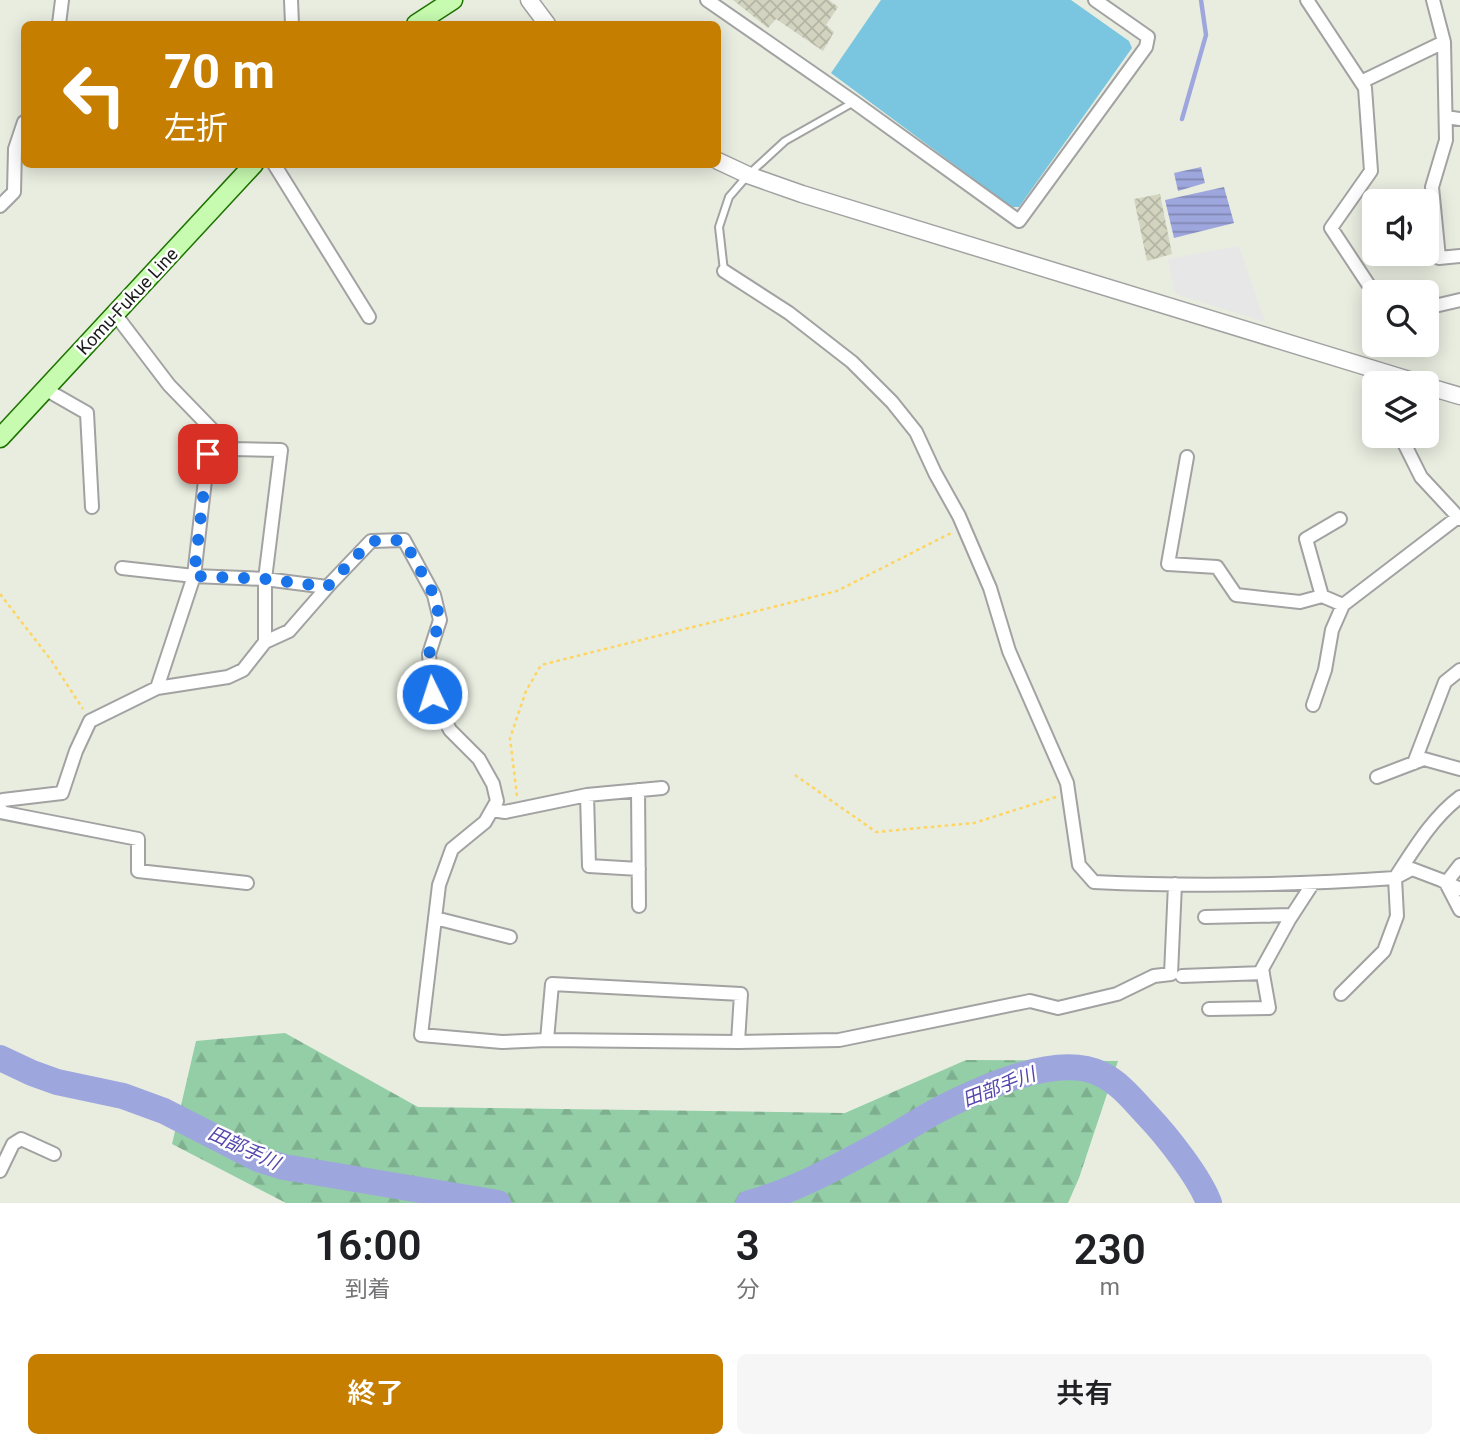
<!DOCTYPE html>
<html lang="ja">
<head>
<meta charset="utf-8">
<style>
	body { margin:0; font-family:Roboto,"Noto Sans JP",sans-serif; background:#f6f6f6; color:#202124; height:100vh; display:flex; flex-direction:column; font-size:26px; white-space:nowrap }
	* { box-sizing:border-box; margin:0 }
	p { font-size:23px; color:#757577 }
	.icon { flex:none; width:38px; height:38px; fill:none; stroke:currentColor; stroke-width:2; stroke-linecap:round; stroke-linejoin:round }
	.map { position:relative; height:1203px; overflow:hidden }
	.side { display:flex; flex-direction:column; background:#fff; flex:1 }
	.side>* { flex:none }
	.top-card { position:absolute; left:21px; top:21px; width:700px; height:147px; border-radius:10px; box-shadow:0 4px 18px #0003; background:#c67e00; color:#fff; overflow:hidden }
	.controls { position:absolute; left:1362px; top:189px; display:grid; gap:14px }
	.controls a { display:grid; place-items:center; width:77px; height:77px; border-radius:10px; background:#fff; box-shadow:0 4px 18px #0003; font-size:35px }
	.pin { position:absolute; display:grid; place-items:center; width:60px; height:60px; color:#fff; margin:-30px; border-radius:14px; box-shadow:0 4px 10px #0006 }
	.me { position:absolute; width:77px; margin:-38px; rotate:356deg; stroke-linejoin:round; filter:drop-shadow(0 0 5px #0008) }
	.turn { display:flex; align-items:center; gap:24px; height:147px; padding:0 28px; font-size:32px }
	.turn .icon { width:91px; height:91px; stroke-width:2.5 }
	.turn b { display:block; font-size:49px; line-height:60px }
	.eta { display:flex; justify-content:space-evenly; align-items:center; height:119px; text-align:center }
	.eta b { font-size:42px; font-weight:600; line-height:49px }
	.primary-button { display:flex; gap:14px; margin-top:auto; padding:14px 28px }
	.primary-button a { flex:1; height:80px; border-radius:10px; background:#c67e00; color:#fff; font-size:28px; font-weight:600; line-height:80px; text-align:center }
	.primary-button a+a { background:#f6f6f6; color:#202124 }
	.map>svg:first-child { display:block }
	.forest { fill:url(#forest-firs) }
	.pitch { fill:#7ac6e0 }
	.parking { fill:#e7e7e7 }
	.water { fill:url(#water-rules) }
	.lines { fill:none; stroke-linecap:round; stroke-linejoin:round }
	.stream { stroke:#9ea7dd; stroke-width:4.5 }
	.river { stroke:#9ea7dd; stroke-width:26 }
	.building { fill:url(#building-cross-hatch) }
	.service-casing { stroke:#a2a2a2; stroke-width:10 }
	.minor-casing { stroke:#a2a2a2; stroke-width:16 }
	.tertiary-casing { stroke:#a2a2a2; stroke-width:19 }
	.secondary-casing { stroke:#1e7301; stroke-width:21 }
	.path { stroke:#fed560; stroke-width:2.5; stroke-dasharray:3.5 3.5; stroke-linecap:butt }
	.service { stroke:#fff; stroke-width:6 }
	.minor { stroke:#fff; stroke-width:12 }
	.tertiary { stroke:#fff; stroke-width:16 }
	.secondary { stroke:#c7fbb0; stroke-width:18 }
	.route { stroke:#1a73e8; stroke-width:12; stroke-dasharray:0 21.6 }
	.labels { text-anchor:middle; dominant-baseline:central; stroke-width:5; stroke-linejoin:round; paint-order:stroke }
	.street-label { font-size:18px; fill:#1b1b1b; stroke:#fff }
	.water-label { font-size:19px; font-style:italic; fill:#5446ac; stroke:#fff }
</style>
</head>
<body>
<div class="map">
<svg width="1460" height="1203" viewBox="0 0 1460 1203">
	<defs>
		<pattern id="forest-firs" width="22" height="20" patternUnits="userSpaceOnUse" patternTransform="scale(1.75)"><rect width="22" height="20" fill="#93cea7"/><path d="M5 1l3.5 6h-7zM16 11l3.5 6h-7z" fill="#7eb08f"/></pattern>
		<pattern id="water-rules" width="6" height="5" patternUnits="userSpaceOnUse" patternTransform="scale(1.75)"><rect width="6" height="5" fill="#9ea7dd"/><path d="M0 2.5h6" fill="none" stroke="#8087b2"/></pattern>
		<pattern id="building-cross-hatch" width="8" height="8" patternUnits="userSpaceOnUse" patternTransform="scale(1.75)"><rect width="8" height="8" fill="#d2d4c0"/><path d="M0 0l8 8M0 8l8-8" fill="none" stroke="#b4b5a4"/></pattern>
	</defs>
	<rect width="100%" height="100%" fill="#e9ede0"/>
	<!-- forest -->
	<path class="forest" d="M 285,1033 L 418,1107 L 845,1113 L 966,1060 L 1118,1061 L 1079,1178 L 1068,1203 L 286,1203 L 172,1144 L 196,1041 Z"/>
	<!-- pitch -->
	<path class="pitch" d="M 881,0 L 1071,0 L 1129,41 L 1132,48 L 1019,207 L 1011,207 L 831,73 Z"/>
	<!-- parking -->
	<path class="parking" d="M 1239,246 L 1265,322 L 1175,294 L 1168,259 Z"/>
	<!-- water -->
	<path class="water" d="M 1201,167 L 1205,183 L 1178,191 L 1174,173 Z
		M 1224,187 L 1234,223 L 1174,238 L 1165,200 Z"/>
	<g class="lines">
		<!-- stream -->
		<path class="stream" d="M 1182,119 L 1206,35 L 1201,0"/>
		<!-- river -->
		<path class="river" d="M 0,1058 L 32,1073 L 57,1082 L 123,1096 L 164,1111 L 258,1159 L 284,1167 L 498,1203
			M 749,1203 C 795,1191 838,1166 880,1144 C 900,1133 919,1120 940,1109 C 980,1089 1057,1052 1101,1074 C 1120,1083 1134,1101 1148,1116 C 1167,1136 1200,1178 1209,1203"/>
	</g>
	<!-- building -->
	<path class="building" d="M 733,0 L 829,0 L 838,7 L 826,25 L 834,32 L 823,51 L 776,19 L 768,28 Z
		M 1160,194 L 1172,254 L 1147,261 L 1134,199 Z"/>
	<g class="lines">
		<defs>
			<path id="service" d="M 724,271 L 719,227 L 729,197 L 748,175 L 785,141 L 854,102"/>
			<path id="minor" d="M 291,0 L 292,24
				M 707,0 L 854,102 L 1019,221 L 1146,47 L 1148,37 L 1095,0
				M 1307,0 L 1365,88 L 1371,171 L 1331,228 L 1374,293
				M 1433,0 L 1444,42 L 1446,140 L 1432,187 L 1439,258 L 1460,256
				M 59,24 L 62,0
				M 1361,82 L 1444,42
				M 1446,117 L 1460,119
				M 274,164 L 369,317
				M 0,206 L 14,192 L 15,149 L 24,122
				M 724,271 L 789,313 L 852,362 L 892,402 L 916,432 L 935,473 L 959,516 L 990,588 L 1009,651 L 1067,783 L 1079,865 L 1094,882 C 1195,887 1295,885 1395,878 C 1414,849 1433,817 1460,797
				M 1426,308 L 1460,300
				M 115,314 L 169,385 L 231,449 L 281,450 L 265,579 L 194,576 L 157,688
				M 45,389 L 87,413 L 92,507
				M 1404,443 L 1421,477 L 1460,519
				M 1187,457 L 1168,564 L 1217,567 L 1236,595 L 1300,602 L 1322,596 L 1343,605
				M 122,568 L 194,576 L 208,454 L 218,436
				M 1322,596 L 1306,539 L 1340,519
				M 265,642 L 265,579 L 327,587
				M 1313,705 L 1325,670 L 1332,630 L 1343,605 L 1458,517
				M 1414,763 L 1445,682 L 1460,670
				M 1377,777 L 1424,759 L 1460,769
				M 638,790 L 639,906
				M 587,795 L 589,866 L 639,869
				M 0,805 L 3,800 L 62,793 L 76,751 L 90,721 L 157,688 L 228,677 L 243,670 L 265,642 L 289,631 L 330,584 L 371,541 L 404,540 L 434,595 L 440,620 L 429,654 L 432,694 L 450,730 L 479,759 L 493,784 L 497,801 L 485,822 L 452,849 L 439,885 L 421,1035 L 502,1042 L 547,1040 L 738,1042 L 839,1040 L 1030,1001 L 1058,1008 L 1117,994 L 1154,976 L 1171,974 L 1175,884
				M 492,810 L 505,812 L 587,795 L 662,788
				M 0,812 L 138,839 L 138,871 L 247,883
				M 1460,865 L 1446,883 L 1460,910
				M 1205,917 L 1292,915
				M 435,918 L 510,937
				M 1182,976 L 1263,973
				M 1341,994 L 1384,951 L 1397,916 L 1395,878 L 1412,869 L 1441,880 L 1460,889
				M 1209,1009 L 1269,1008 L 1262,969 L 1289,920 L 1313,883
				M 547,1040 L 552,984 L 741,994 L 738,1042
				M 0,1171 L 13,1144 L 21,1139 L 54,1154"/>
			<path id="tertiary" d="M 529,0 L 547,24
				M 718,161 L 748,175 L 802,194 L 1419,383
				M 1426,386 L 1460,396"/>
			<path id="secondary" d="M 416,24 L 453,0
				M 0,438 L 254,164"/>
		</defs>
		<!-- service casing -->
		<use href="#service" class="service-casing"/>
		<!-- minor casing -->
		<use href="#minor" class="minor-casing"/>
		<!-- tertiary casing -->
		<use href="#tertiary" class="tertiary-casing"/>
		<!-- secondary casing -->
		<use href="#secondary" class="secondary-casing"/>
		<!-- path -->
		<path class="path" d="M 0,594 L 51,660 L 83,709
			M 795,775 L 876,832 L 974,823 L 1056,797
			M 517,796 L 510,738 L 526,691 L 541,665 L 837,591 L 951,533"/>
		<!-- service -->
		<use href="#service" class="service"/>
		<!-- minor -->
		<use href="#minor" class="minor"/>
		<!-- tertiary -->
		<use href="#tertiary" class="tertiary"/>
		<!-- secondary -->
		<use href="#secondary" class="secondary"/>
	</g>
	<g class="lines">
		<!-- route -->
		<path class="route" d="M 208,454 L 194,576 L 265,579 L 327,587 L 371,541 L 404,540 L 434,595 L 440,620 L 429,654 L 432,694"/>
	</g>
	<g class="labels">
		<!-- street labels -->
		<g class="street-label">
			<text transform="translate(127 301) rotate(-47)">Komu-Fukue Line</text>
		</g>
		<!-- water labels -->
		<g class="water-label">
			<text transform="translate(999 1087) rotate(-21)">田部手川</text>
			<text transform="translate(244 1148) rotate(25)">田部手川</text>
		</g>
	</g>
</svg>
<div class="controls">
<a><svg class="icon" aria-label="sound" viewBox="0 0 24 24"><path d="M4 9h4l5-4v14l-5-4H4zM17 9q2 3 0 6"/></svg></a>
<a><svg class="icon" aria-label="search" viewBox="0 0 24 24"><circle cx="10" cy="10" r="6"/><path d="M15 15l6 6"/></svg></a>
<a><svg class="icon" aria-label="layers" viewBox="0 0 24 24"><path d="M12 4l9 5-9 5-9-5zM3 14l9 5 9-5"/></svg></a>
</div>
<div class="pin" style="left:208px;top:454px;background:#d93025"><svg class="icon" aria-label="arrive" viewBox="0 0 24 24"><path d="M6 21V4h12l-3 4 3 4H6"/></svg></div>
<svg class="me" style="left:432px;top:694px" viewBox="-20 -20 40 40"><circle r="17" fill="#1a73e8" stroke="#fff" stroke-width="3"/><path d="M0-11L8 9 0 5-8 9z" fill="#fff"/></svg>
<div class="top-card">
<div class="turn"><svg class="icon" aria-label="left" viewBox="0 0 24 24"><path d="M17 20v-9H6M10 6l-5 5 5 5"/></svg><div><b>70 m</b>左折</div></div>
</div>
</div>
<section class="side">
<div class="eta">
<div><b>16:00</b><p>到着</p></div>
<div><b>3</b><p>分</p></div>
<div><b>230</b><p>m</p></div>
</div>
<div class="primary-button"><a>終了</a><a>共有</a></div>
</section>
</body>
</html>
